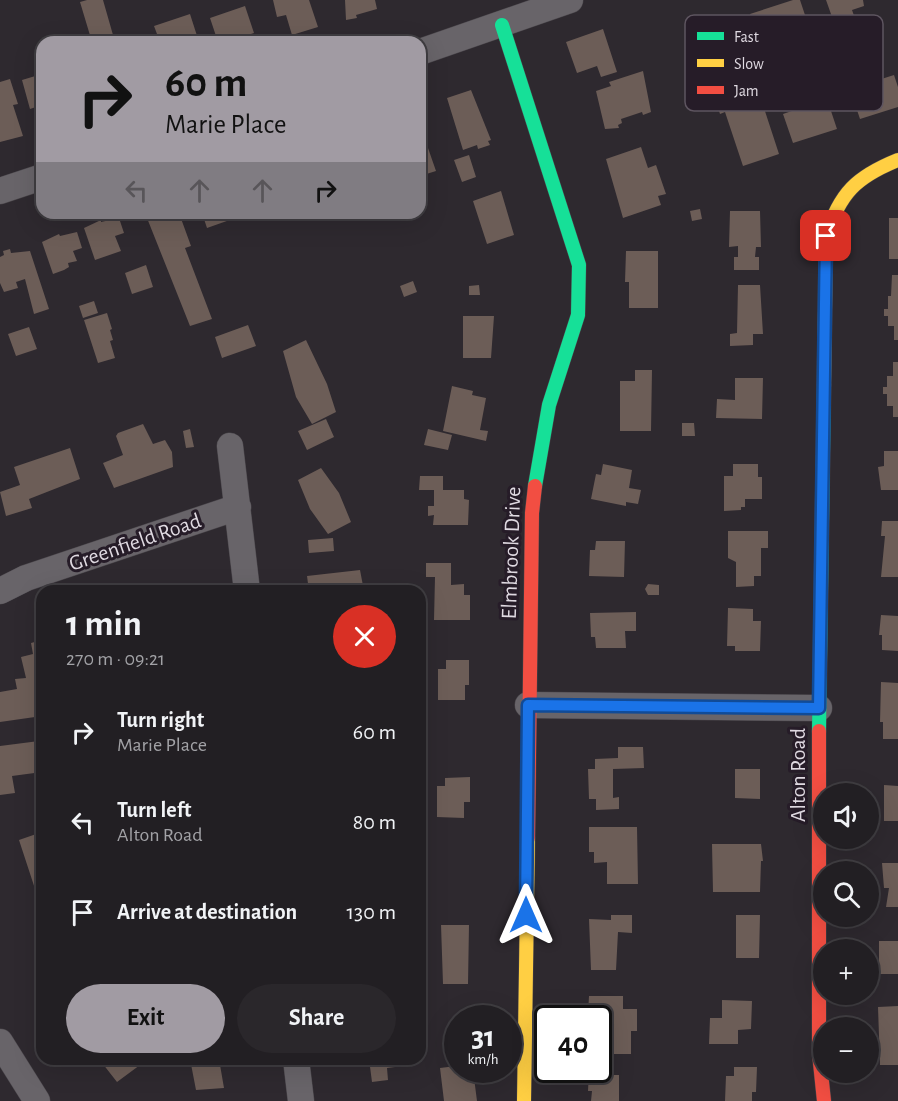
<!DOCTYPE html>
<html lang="en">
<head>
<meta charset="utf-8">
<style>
	body { margin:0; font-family:"Alegreya Sans",sans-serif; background:#2a272b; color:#f1f3f6; height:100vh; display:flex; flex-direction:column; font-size:22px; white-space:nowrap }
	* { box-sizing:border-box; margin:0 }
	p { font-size:20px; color:#a2a2a6 }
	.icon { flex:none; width:33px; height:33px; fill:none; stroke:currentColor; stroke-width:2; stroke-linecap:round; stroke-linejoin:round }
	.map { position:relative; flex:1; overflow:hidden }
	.details { position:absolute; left:36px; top:585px; width:390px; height:480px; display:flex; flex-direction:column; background:#221f23; border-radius:18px; box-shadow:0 6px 24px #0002,0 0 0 2px #3f3d41 }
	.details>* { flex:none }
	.hud { position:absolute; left:36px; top:36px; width:390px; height:183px; border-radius:18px; box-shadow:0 6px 24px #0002,0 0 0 2px #3f3d41; background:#a19ba3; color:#111; overflow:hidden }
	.buttons { position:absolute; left:813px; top:783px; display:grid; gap:12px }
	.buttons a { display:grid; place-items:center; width:66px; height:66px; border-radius:50%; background:#221f23; box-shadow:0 6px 24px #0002,0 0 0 2px #3f3d41; font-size:30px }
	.speed { position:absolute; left:444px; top:1005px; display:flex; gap:12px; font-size:30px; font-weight:700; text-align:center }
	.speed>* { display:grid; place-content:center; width:78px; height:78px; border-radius:50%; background:#221f23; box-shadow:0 6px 24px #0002,0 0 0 2px #3f3d41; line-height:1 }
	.speed small { font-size:15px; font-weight:400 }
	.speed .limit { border:3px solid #111; border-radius:9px; background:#fff; color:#111 }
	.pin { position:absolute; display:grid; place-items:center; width:51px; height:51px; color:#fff; margin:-26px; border-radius:12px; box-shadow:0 3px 9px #0006 }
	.me { position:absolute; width:66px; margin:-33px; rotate:0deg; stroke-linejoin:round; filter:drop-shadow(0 0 4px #0008) }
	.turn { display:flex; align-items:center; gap:21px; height:126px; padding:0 30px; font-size:27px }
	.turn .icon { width:78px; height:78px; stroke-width:2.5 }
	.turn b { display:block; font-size:42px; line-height:51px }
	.lanes { display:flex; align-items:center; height:57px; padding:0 30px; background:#0003; justify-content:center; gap:30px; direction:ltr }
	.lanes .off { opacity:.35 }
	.round { display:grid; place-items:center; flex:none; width:63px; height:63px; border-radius:32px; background:#2a272b }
	.summary { display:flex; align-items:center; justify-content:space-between; height:102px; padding:0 30px }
	h1 { font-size:36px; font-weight:600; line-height:45px }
	.cta { display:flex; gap:12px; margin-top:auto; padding:12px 30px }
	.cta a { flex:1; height:69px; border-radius:36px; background:#a19ba3; color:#111; font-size:24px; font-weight:600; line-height:69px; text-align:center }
	.cta a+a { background:#2a272b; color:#f1f3f6 }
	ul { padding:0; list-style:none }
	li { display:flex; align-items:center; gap:18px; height:90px; padding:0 30px }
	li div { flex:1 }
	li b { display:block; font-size:22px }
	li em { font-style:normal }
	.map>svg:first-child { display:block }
	.building { fill:#6c5d57 }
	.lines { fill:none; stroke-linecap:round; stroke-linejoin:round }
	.street-casing { stroke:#4a464b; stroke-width:27 }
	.fast-casing { stroke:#4a464b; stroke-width:15 }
	.slow-casing { stroke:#4a464b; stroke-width:15 }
	.jam-casing { stroke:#4a464b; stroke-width:15 }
	.street { stroke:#686469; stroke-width:26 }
	.fast { stroke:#16e098; stroke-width:14 }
	.slow { stroke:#ffcf43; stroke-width:14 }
	.jam { stroke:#f24e42; stroke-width:14 }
	.route-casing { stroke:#114b97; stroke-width:15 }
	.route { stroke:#1a73e8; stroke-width:10 }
	.labels { text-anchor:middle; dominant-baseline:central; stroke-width:6; stroke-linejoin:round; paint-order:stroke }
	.street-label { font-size:22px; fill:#dfd9e1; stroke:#261c28 }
	.key { fill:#261c28; stroke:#5e5560; stroke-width:1.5 }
	.key-label { font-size:16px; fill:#dfd9e1 }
</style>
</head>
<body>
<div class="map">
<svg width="898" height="1101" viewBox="0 0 898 1101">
	<rect width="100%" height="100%" fill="#2e292f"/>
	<!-- building -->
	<path class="building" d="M 87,0 L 103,0 L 115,42 L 92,42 L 80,2 Z
		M 273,0 L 309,0 L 318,27 L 292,35 L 286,15 L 277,17 Z
		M 345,0 L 375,0 L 377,9 L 356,15 L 357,18 L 346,20 Z
		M 793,0 L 800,0 L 810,30 L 783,39 L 786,48 L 763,55 L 750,14 Z
		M 826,0 L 863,0 L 864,6 L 852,10 L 857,24 L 837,31 Z
		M 245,6 L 254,33 L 239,38 L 240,42 L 218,42 L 210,18 Z
		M 190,14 L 199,42 L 160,42 L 154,26 Z
		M 603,29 L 617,72 L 601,77 L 597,66 L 577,73 L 566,42 Z
		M 732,65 L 748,107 L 762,102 L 779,154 L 743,166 L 725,112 L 720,114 L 707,74 Z
		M 643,71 L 651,112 L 643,115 L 642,112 L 621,119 L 622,123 L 618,125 L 619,128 L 605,129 L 596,91 L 611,86 L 609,82 Z
		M 42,74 L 42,105 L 30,109 L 22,80 Z
		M 894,75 L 898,87 L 898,107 L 860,119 L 850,89 Z
		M 10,79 L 18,104 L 13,105 L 23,136 L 0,142 L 0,82 Z
		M 471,90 L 491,140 L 488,141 L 490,145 L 478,149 L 477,145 L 463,150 L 447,98 Z
		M 827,99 L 837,129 L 793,143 L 783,114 Z
		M 420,125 L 436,171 L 420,176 Z
		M 641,147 L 648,168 L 656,165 L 666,194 L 658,196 L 661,205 L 623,218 L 606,159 Z
		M 469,155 L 476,177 L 462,182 L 454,160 Z
		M 501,191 L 514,235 L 487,244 L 473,201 Z
		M 700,209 L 702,219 L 692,221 L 690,211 Z
		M 730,211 L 760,211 L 761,247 L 756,247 L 755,257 L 759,257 L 759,270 L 734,270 L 734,257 L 738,257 L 738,246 L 729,247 Z
		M 145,213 L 179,213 L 191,246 L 185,248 L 212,319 L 190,326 Z
		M 202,213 L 240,213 L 241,216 L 207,228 Z
		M 119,218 L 124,233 L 115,236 L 121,251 L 95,260 L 84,228 L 101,220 L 101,222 Z
		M 889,218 L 898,218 L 898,259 L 889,259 Z
		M 77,232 L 82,248 L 73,251 L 77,261 L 68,263 L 69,267 L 64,270 L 53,274 L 42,242 L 59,234 L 60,236 Z
		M 10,249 L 11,253 L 30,251 L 49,309 L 34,314 L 25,279 L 16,282 L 18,288 L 4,292 L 0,283 L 0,257 L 4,255 L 3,251 Z
		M 626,251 L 658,251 L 658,308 L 629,308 L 629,282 L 625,282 Z
		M 146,265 L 153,287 L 132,294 L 125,273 Z
		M 892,275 L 898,275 L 898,340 L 894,340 L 894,326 L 888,326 L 888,316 L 884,316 L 884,309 L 888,309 L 888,296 L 891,296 Z
		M 413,281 L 417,292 L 404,297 L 400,286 Z
		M 479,285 L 480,295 L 469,295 L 469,286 Z
		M 738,285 L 760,285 L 763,334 L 753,334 L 753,345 L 730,346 L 730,334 L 737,333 Z
		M 94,301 L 98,313 L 83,318 L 79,306 Z
		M 107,313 L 112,329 L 110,330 L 113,340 L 110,341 L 115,358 L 98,363 L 84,320 Z
		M 463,316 L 494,316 L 491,358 L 463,358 Z
		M 248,325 L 256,346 L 222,358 L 215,337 Z
		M 29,327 L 37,349 L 16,356 L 8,334 Z
		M 306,340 L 327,384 L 336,412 L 312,424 L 296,397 L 283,351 Z
		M 893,362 L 898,362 L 898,417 L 893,417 L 893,406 L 887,406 L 887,394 L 883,394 L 883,387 L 887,387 L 887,376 L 893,376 Z
		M 635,370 L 652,370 L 651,431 L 620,431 L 620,381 L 635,381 Z
		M 735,378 L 763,378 L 762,419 L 716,418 L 717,399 L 735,400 Z
		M 452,386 L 473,391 L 472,395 L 486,398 L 480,430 L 488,431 L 486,441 L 443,431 Z
		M 326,419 L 334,437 L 307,450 L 298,431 Z
		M 682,423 L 694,423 L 695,436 L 682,436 Z
		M 143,424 L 153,444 L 165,440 L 172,452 L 173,467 L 114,488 L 103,463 L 123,455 L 116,436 L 118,433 Z
		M 190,429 L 194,447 L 186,448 L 183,431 Z
		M 428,429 L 452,435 L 448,450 L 424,445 Z
		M 70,448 L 80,479 L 29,499 L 32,508 L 6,516 L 0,492 L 20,485 L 14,467 Z
		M 884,451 L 898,451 L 898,490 L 881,490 L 878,467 L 884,466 Z
		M 603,464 L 632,470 L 629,488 L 641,490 L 638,504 L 626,502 L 626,506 L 591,499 L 596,474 L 601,475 Z
		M 733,464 L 758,464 L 758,477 L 762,477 L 762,499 L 745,499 L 745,507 L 741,507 L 741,510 L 724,511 L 724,476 L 733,476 Z
		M 321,468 L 339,493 L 351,522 L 328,534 L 310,509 L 298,480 Z
		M 420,476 L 443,476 L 443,490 L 464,490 L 464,499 L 469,500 L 468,525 L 433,525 L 434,515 L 428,516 L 428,506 L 434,506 L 434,490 L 419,490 Z
		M 882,521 L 898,521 L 898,577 L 881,577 L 885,536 L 881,536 Z
		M 728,531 L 768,531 L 768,548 L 761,548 L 761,576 L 754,576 L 754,586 L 736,587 L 736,562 L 728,558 Z
		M 333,538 L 334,551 L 309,553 L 308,540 Z
		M 596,541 L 625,541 L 624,577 L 589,576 L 590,550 L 595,550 Z
		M 426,563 L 451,563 L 451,585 L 464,584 L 464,595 L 470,595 L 470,620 L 434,620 L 435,577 L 426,577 Z
		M 360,570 L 364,591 L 309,591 L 307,576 Z
		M 648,584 L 659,585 L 659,595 L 648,595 L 645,589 Z
		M 728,608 L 753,609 L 753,621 L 761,621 L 760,651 L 735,651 L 735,646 L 727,646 Z
		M 636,612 L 636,631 L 625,631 L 626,648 L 596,648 L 595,637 L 591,637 L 590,613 Z
		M 881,615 L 898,616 L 898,651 L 882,650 L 882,635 L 879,635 Z
		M 42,640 L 42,716 L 0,722 L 0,692 L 17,689 L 15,679 L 26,678 L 21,657 L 33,654 L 31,643 Z
		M 446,660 L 469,660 L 469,685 L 465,685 L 465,700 L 438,700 L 438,669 L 446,669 Z
		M 881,682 L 898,683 L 898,739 L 883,739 L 883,722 L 880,722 Z
		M 39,741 L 42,772 L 12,776 L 15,793 L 0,795 L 0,746 Z
		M 618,747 L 643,747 L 644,768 L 613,769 L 613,798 L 619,797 L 619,809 L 596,810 L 596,799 L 589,799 L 588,769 L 595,769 L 595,759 L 618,758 Z
		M 735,769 L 760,769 L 760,799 L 735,798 Z
		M 470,777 L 470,802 L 464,802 L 464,818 L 437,817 L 437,786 L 445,786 L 445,778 Z
		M 884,785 L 898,786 L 898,821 L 884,821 Z
		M 589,827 L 637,827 L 638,884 L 607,884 L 607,862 L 594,863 L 594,852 L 589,852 Z
		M 42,832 L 42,897 L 38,898 L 19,840 Z
		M 712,844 L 761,844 L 763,861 L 761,861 L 760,892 L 713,892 Z
		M 882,863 L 898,863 L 898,907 L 886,907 L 889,888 L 884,888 Z
		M 611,915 L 632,915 L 632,933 L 618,932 L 616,970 L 591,970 L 589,919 L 611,920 Z
		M 736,915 L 760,915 L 759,958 L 736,958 Z
		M 441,925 L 469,925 L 468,984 L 443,984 Z
		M 879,941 L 898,941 L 898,974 L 879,974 Z
		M 589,996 L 623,996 L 623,1009 L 637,1009 L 637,1031 L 631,1031 L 631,1054 L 606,1054 L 606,1031 L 598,1031 L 598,1018 L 586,1018 L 586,1014 L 588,1014 Z
		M 722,1000 L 752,1001 L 751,1029 L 738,1030 L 738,1044 L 709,1044 L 710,1018 L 722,1018 Z
		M 898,1006 L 898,1065 L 880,1065 L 878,1007 Z
		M 99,1059 L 136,1059 L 140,1065 L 117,1082 Z
		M 190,1059 L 219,1059 L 224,1088 L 196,1090 Z
		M 369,1059 L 394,1059 L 395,1067 L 387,1068 L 388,1080 L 372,1082 Z
		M 456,1066 L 458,1070 L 473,1070 L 477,1101 L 444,1101 L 440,1068 Z
		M 598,1066 L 611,1067 L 611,1075 L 619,1075 L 619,1101 L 591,1101 L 592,1091 L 588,1091 L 589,1070 L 598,1070 Z
		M 734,1067 L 757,1067 L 756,1092 L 752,1092 L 752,1101 L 725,1101 L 726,1076 L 734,1076 Z"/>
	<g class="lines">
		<defs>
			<path id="street" d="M 420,52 L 570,0
				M 0,191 L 42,177
				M 230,446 L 247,591
				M 0,591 L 26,578 L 238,507
				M 528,705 L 819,708
				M 0,1042 L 37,1101
				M 296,1059 L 301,1101"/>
			<path id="fast" d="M 502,25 L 579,265 L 578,315 L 549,405 L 535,486
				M 819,731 L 824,385"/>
			<path id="slow" d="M 824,385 L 826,236 C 840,193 856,177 898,160
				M 524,1101 L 528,838"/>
			<path id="jam" d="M 819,731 L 819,1053 L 824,1101
				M 528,838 L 532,513 L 535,486"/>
		</defs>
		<!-- street casing -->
		<use href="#street" class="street-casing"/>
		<!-- fast casing -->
		<use href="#fast" class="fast-casing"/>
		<!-- slow casing -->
		<use href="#slow" class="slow-casing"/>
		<!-- jam casing -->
		<use href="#jam" class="jam-casing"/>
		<!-- street -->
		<use href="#street" class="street"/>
		<!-- fast -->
		<use href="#fast" class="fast"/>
		<!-- slow -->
		<use href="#slow" class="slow"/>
		<!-- jam -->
		<use href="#jam" class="jam"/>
	</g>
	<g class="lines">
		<defs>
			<path id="route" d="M 526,915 L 528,705 L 819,708 L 826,236"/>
		</defs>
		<!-- route casing -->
		<use href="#route" class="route-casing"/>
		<!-- route -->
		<use href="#route" class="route"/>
	</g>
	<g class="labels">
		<!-- street labels -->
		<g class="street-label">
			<text transform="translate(135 542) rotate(-19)">Greenfield Road</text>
			<text transform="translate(511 553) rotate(-88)">Elmbrook Drive</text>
			<text transform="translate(798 775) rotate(-90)">Alton Road</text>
		</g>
	</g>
	<!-- legend -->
	<rect x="685" y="15" width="198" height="96" rx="9" class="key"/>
	<rect x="697" y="32" width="27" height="8" fill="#16e098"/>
	<rect x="697" y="59" width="27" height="8" fill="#ffcf43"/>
	<rect x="697" y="86" width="27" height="8" fill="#f24e42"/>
	<g class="key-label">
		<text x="734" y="42">Fast</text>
		<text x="734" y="69">Slow</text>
		<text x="734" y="96">Jam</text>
	</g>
</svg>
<div class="buttons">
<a><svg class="icon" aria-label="sound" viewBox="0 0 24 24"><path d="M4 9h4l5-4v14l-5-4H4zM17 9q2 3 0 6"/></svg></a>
<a><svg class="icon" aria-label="search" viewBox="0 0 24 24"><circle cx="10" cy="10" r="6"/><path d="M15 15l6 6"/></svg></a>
<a>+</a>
<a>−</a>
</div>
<div class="speed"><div>31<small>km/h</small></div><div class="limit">40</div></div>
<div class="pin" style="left:826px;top:236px;background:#d93025"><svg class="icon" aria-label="arrive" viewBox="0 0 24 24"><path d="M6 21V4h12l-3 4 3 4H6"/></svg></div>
<svg class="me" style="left:526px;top:915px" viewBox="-20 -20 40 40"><path d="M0-17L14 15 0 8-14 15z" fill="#1a73e8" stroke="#fff" stroke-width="4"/></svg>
<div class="hud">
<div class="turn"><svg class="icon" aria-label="right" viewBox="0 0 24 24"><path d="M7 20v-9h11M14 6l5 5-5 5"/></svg><div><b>60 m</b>Marie Place</div></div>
<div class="lanes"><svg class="icon off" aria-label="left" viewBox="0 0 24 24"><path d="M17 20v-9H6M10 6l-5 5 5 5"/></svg><svg class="icon off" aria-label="ahead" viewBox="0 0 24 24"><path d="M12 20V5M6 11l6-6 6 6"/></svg><svg class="icon off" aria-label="ahead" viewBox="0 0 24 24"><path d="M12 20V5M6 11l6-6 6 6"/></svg><svg class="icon" aria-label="right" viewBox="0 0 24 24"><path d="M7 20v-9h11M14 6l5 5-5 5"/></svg></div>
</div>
<section class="details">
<div class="summary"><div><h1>1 min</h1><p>270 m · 09:21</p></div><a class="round" style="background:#d93025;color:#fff"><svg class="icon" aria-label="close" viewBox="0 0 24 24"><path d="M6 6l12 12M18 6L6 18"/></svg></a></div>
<ul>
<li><svg class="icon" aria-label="right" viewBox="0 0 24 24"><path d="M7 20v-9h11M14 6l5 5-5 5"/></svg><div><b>Turn right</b><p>Marie Place</p></div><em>60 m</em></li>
<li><svg class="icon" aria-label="left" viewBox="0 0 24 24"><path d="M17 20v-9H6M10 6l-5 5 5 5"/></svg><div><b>Turn left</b><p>Alton Road</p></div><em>80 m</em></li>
<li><svg class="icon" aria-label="arrive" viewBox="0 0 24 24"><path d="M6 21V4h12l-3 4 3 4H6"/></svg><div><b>Arrive at destination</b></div><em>130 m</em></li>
</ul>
<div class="cta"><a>Exit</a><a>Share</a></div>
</section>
</div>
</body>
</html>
